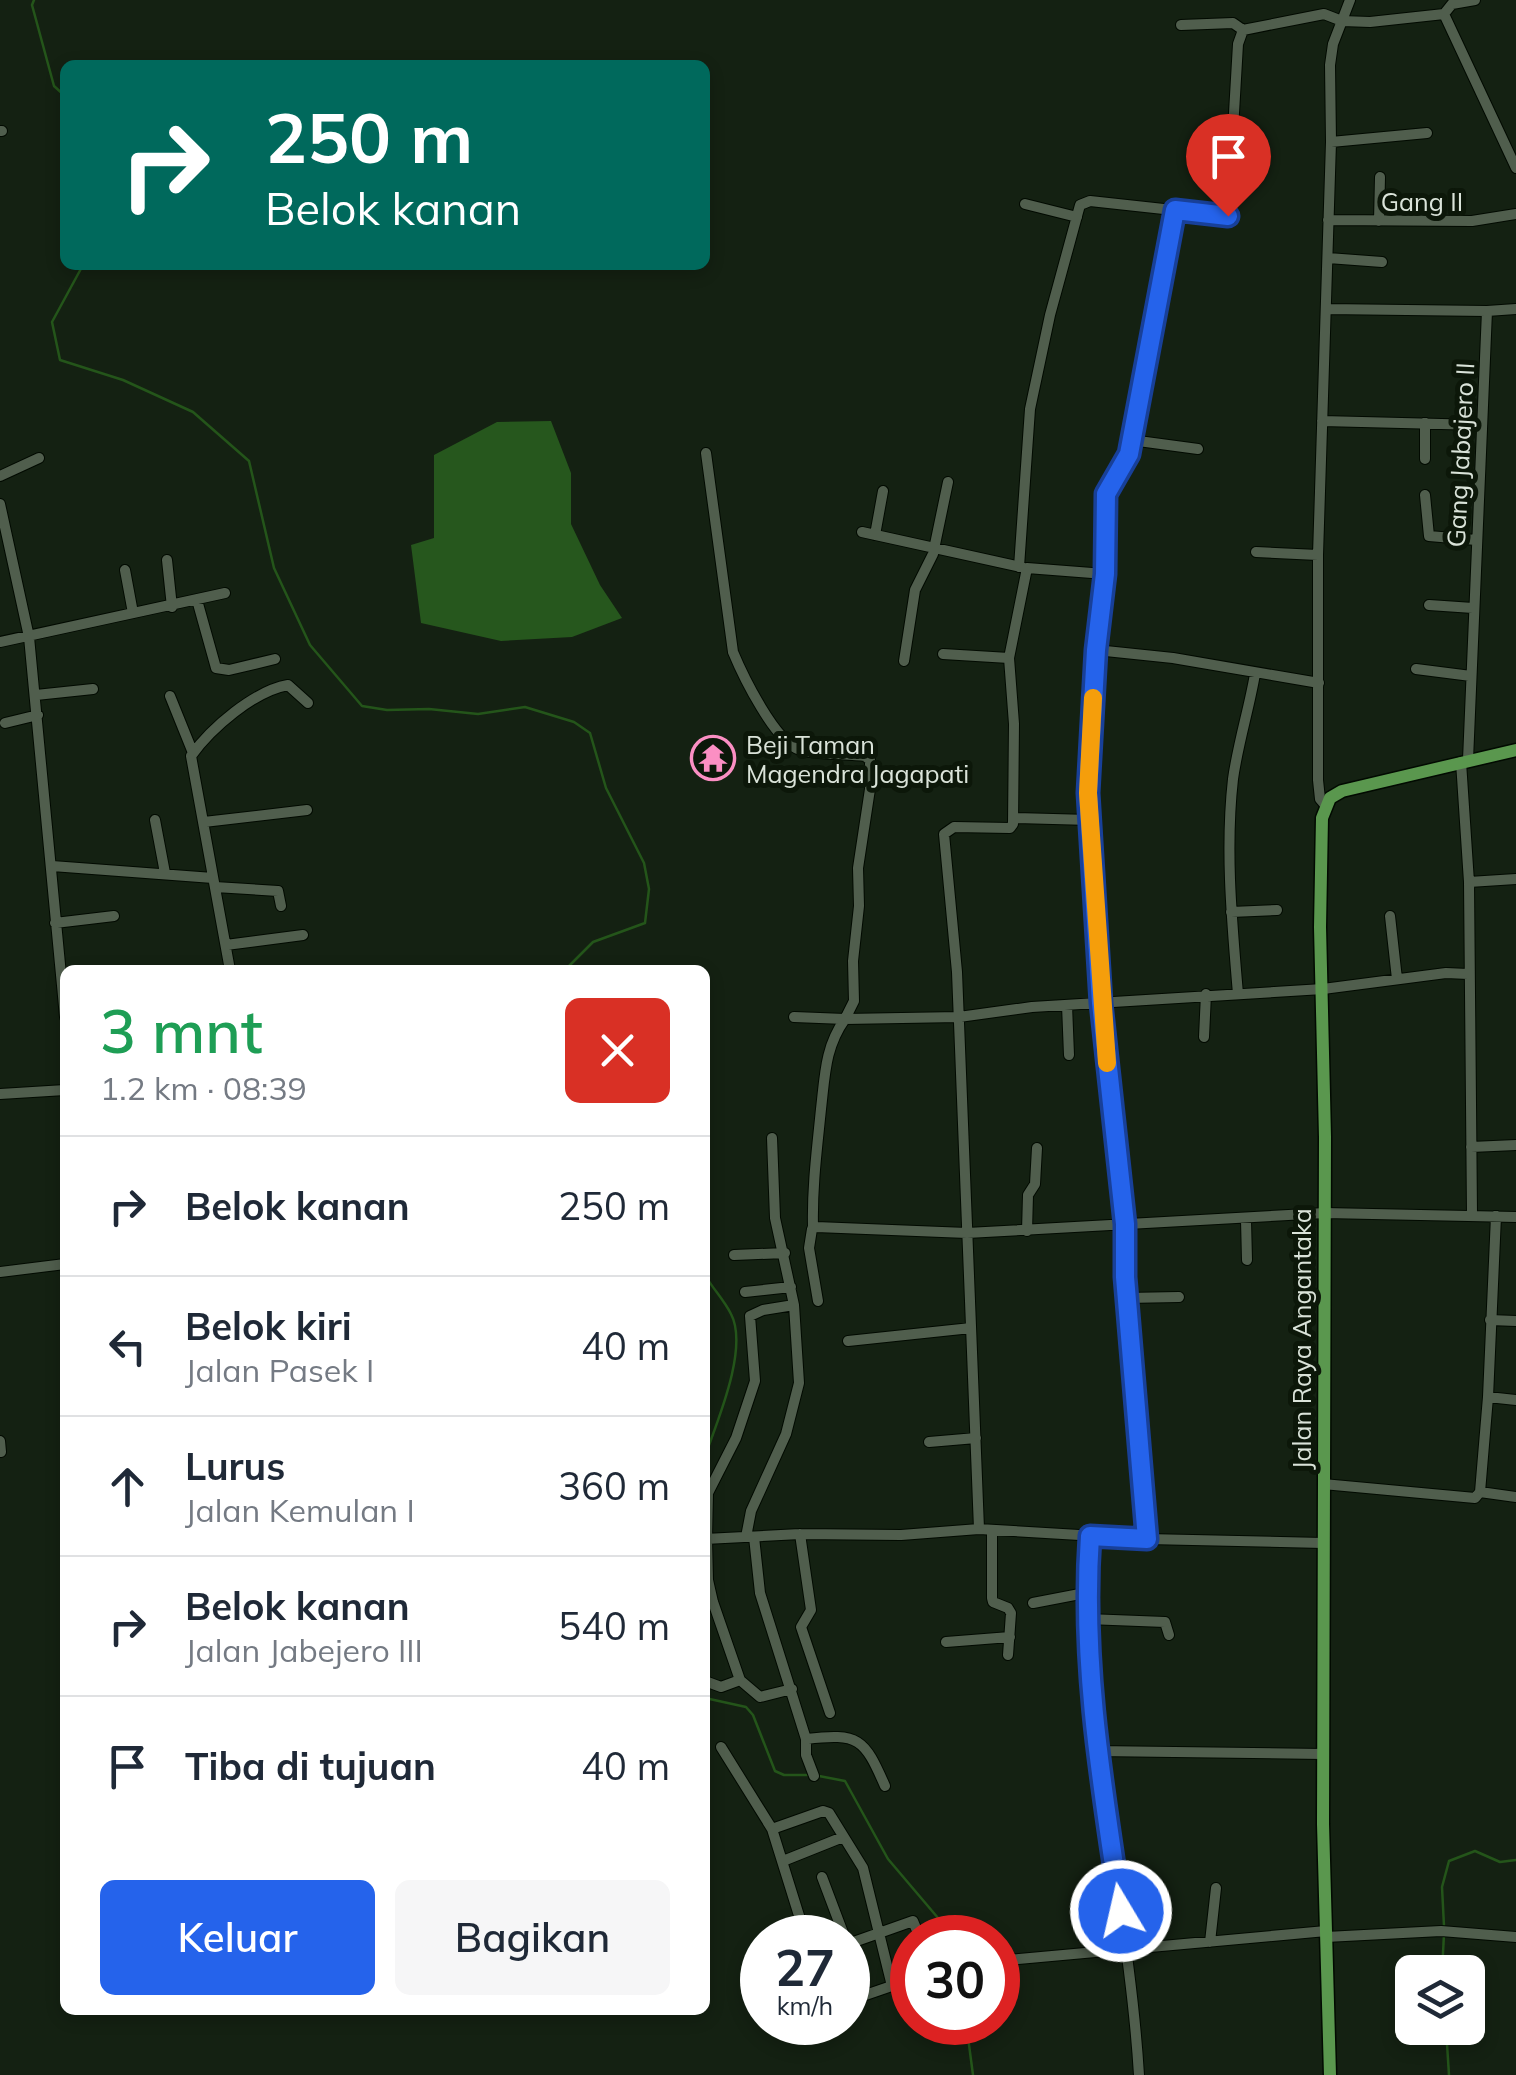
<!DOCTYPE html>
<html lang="id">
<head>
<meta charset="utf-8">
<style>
	body { margin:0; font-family:Mulish,sans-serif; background:#f6f6f7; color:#1f2937; height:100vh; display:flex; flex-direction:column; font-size:38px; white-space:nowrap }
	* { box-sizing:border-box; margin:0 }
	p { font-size:32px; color:#747a83 }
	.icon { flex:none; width:55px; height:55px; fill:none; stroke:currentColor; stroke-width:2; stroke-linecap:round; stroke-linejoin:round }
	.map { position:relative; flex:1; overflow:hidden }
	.side { position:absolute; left:60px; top:965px; width:650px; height:1050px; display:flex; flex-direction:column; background:#fff; border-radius:15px; box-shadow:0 5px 15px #0003 }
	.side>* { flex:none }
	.guide { position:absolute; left:60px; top:60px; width:650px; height:210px; border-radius:15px; box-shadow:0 5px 15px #0003; background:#00695c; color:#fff; overflow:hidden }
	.buttons { position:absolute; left:1395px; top:1955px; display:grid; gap:20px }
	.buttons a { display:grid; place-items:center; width:90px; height:90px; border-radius:15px; background:#fff; box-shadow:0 5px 15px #0003; font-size:50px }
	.speed { position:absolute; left:740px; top:1915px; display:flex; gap:20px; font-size:50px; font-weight:700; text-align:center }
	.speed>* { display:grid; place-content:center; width:130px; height:130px; border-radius:50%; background:#fff; box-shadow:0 5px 15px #0003; line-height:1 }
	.speed small { font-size:25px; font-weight:400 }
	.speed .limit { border:15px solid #d22; background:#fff; color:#111 }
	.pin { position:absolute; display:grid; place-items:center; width:85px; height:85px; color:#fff; margin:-102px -42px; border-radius:50% 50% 50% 0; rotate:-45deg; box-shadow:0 0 10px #0007 }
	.pin .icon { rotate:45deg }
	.me { position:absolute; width:110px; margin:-55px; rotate:351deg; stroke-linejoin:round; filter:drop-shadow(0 0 8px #0008) }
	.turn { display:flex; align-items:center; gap:35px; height:210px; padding:0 40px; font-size:45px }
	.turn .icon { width:130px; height:130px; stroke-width:2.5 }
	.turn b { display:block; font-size:70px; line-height:85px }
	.round { display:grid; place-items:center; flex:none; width:105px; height:105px; border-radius:15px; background:#f6f6f7 }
	.headline { display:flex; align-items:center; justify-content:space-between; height:170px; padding:0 40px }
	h1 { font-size:60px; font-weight:600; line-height:75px; color:#1e9e55 }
	.cta { display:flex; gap:20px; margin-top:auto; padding:20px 40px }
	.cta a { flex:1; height:115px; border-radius:15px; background:#2563eb; color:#fff; font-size:40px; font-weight:600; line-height:115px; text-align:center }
	.cta a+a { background:#f6f6f7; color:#1f2937 }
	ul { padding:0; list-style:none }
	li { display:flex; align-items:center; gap:30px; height:140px; padding:0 40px; border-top:2px solid #e0e1e3 }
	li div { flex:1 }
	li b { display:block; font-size:38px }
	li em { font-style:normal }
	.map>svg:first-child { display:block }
	.forest { fill:#26571d }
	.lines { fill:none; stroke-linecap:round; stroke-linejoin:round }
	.stream { stroke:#24551a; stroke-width:2.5 }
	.minor-casing { stroke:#020a01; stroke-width:12 }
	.major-casing { stroke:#020a01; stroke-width:15 }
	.minor { stroke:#505e4d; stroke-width:10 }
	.major { stroke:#5a974e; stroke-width:12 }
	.route-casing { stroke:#184099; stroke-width:25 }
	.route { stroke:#2563eb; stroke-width:18 }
	.slow { stroke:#f59e0b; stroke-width:18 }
	.labels { text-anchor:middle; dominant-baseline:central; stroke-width:10; stroke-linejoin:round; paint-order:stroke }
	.street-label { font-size:25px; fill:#dae3d9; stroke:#0c1709 }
	.poi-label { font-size:25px; fill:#dae3d9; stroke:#0c1709; text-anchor:start }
</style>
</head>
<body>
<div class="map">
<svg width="1516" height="2075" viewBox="0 0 1516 2075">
	<rect width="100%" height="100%" fill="#142112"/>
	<!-- forest -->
	<path class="forest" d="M 551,421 L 571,473 L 571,524 L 600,585 L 622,618 L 572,637 L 501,641 L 421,623 L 411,545 L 434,538 L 434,455 L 497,422 Z"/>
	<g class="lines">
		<!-- stream -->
		<path class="stream" d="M 34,0 L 32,5 L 54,86 L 65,96
			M 83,265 L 52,322 L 60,360 L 123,380 L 193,412 L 249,461 L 274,568 L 310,645 L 362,706 L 387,710 L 429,709 L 478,714 L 525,707 L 574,722 L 590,733 L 606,788 L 644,863 L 649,889 L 645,923 L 593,942 L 565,970
			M 705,1275 C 713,1289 724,1300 731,1314 C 749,1348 717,1422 705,1456
			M 705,1698 L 746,1707 L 753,1715 L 775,1771 L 784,1775 L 812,1775
			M 819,1776 L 845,1781 L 888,1859 L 955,1938
			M 1444,1926 L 1442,1887 L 1449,1861 L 1475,1851 L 1500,1862 L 1516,1860
			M 1442,1972 L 1444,1934
			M 966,2022 L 973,2075
			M 1446,2028 L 1449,2075"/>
		<defs>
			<path id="minor" d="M 1444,14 L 1452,4 L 1475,0
				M 1181,25 L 1233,23 L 1243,30
				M 0,131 L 2,131
				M 1331,142 L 1427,133
				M 1025,204 L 1077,217
				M 1328,220 L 1472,221 L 1516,214
				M 1379,221 L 1380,177
				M 1328,258 L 1382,262
				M 1326,309 L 1487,311 L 1468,760
				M 1487,311 L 1516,309
				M 1322,421 L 1481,425
				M 1131,440 L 1198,449
				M 706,453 L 733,652 C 743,676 775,742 800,750 C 811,754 849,754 865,756 L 870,760 L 870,789 L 858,868 L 859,906 L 853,961 L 854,1001 L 845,1019 L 959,1017 L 1032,1007 L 1323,989 L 1446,973 L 1468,974
				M 1425,459 L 1425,423
				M 0,476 L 39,458
				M 1425,495 L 1429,536 L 1476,540
				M 0,504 L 29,637 L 65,1017
				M 862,532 L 1021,567
				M 875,535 L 883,491
				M 1256,552 L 1318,555
				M 167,560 L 172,607
				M 1019,567 L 1030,409 L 1050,315 L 1080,205 L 1090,201 L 1228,216 L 1238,44 L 1243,30 L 1324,14 L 1342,21 L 1370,22 L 1444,14 L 1516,168
				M 125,570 L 133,613
				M 197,600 L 216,668 L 229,670 L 275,659
				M 1429,605 L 1473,608
				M 0,642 L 225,593
				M 1096,650 L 1173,658 L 1319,683
				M 943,654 L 1009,658
				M 904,661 L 915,590 L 933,554 L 948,482
				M 1416,669 L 1471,676
				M 36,695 L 93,689
				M 170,696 L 193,753
				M 5,723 L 38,715
				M 1461,762 L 1469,882 L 1472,1214
				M 1326,806 L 1320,799 L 1318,780 L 1318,555 L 1331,142 L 1330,65 L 1333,44 L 1350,0
				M 1014,818 L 1090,820
				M 155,820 L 165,873
				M 204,822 L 307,810
				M 52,866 L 213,878
				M 1469,882 L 1516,879
				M 215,887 L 278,891 L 281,906
				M 1231,912 L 1277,910
				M 1390,916 L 1397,979
				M 55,923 L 114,916
				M 226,945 L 303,935
				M 230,970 L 191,756 C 211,728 254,691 288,685 L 308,703
				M 1238,994 C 1232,922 1225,850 1233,779 C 1238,743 1249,709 1255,674
				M 1067,1005 L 1069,1055
				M 794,1017 L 845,1019
				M 1204,1037 L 1206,994
				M 0,1094 L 65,1090
				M 1471,1147 L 1516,1145
				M 1246,1220 L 1247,1260
				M 813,1227 C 812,1187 817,1149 821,1109 C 825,1075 825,1047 845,1019
				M 1027,1231 L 1028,1195 L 1035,1184 L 1037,1148
				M 734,1255 L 785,1253
				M 0,1272 L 65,1264
				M 745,1292 L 791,1287
				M 1126,1298 L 1179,1297
				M 818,1301 L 809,1248 L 812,1229 L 816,1227 L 967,1233 L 1325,1213 L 1516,1217
				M 1490,1320 L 1516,1321
				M 848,1341 L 971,1328
				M 1488,1397 L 1516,1400
				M 0,1441 L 1,1452
				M 929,1442 L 976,1438
				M 1323,1484 L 1475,1498 L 1480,1492 L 1516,1497
				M 1480,1492 L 1488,1397 L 1496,1216
				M 979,1529 L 957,972 L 944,834 L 954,827 L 1010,828 L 1013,824 L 1014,724 L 1009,658 L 1027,568 L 1105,574
				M 992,1531 L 992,1598 L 993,1602 L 1008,1608 L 1011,1613 L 1008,1655
				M 800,1534 L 811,1610 L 801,1627 L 830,1713
				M 1089,1536 C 1077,1718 1128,1894 1139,2075
				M 746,1537 L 751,1511 L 786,1434 L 799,1383 L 794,1305 L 775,1218 L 772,1138
				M 754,1537 L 760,1593 L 806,1739 C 859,1733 864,1738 885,1786
				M 705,1539 L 800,1534 L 901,1535 L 979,1529 L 1147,1539 L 1323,1543
				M 1147,1539 L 1125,1277 L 1125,1224 L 1101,1003 L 1088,793 L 1096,650 L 1105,574 L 1106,494 L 1129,453 L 1175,210
				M 1033,1603 L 1085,1593
				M 1087,1619 L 1165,1622 L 1169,1635
				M 946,1642 L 1010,1637
				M 705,1681 L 721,1687 L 740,1680
				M 792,1689 L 760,1697 L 740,1680 L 713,1602 L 708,1580 L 707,1539 L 708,1493 L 736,1438 L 755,1381 L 750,1316 L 763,1310 L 794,1305
				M 806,1739 L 806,1755 L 814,1776
				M 721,1747 L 772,1829 L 806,1938
				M 1096,1751 L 1323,1754
				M 772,1829 L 823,1811 L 829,1813 L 863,1868 L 892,1986
				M 783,1861 L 843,1837
				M 822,1877 L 845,1938
				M 1326,1937 L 1441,1931 L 1516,1937
				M 1210,1942 L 1216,1888
				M 848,1944 L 913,1921 L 920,1938
				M 998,1956 L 1008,1960 L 1326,1931
				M 848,2001 L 912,1979
				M 799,2030 L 817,2022"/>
			<path id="major" d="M 1330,2075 L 1323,1824 L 1325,1137 L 1320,927 L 1322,818 L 1330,798 L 1342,791 L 1516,750"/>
		</defs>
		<!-- minor casing -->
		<use href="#minor" class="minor-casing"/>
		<!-- major casing -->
		<use href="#major" class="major-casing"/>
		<!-- minor -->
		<use href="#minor" class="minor"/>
		<!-- major -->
		<use href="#major" class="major"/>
	</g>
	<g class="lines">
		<defs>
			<path id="route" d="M 1121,1911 C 1102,1786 1081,1662 1090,1536 L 1147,1539 L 1125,1277 L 1125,1224 L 1101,1003 L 1088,793 L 1096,650 L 1105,574 L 1106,494 L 1129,454 L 1175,210 L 1228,216"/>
		</defs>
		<!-- route casing -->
		<use href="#route" class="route-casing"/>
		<!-- route -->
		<use href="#route" class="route"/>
		<!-- slow -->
		<path class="slow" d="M 1093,698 L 1088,793 L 1107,1063"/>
	</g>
	<!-- icons -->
	<defs>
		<symbol id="temple-ring" viewBox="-11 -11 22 22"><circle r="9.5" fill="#0c1709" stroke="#fb8fc3" stroke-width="1.5"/><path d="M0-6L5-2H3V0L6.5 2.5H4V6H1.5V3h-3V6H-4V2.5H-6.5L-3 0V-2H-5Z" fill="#fb8fc3"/></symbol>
	</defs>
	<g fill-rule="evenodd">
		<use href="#temple-ring" x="688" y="733" width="50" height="50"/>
	</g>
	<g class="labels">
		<!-- street labels -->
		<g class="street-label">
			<text x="1422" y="201">Gang II</text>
			<text transform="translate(1460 455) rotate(-87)">Gang Jabajero II</text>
			<text transform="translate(1301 1339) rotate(-90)">Jalan Raya Angantaka</text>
		</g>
		<!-- poi labels -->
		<g class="poi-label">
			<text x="746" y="744">Beji Taman<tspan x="746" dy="29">Magendra Jagapati</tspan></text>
		</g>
	</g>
</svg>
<div class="buttons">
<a><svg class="icon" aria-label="layers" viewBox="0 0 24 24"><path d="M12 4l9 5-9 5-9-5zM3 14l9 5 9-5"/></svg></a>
</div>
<div class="speed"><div>27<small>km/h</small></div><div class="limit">30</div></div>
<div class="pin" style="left:1228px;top:216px;background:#d93025"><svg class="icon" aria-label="arrive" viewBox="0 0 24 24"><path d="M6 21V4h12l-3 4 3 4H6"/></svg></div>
<svg class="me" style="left:1121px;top:1911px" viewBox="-20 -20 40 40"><circle r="17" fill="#2563eb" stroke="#fff" stroke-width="3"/><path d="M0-11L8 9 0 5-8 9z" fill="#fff"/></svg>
<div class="guide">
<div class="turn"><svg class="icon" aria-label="right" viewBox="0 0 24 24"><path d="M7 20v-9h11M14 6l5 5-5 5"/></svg><div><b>250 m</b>Belok kanan</div></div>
</div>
<section class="side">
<div class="headline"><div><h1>3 mnt</h1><p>1.2 km · 08:39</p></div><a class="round" style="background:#d93025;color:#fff"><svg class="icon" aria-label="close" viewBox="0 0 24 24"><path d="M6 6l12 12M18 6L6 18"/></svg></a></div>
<ul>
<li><svg class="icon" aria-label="right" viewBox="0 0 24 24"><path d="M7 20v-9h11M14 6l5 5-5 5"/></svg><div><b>Belok kanan</b></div><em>250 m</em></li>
<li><svg class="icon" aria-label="left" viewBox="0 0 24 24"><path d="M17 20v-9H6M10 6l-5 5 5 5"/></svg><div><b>Belok kiri</b><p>Jalan Pasek I</p></div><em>40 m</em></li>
<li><svg class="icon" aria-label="ahead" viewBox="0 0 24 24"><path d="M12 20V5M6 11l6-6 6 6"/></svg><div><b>Lurus</b><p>Jalan Kemulan I</p></div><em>360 m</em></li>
<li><svg class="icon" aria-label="right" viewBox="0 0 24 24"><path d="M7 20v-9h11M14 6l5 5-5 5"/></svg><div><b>Belok kanan</b><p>Jalan Jabejero III</p></div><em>540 m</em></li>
<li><svg class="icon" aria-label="arrive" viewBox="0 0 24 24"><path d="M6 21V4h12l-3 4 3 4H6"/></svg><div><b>Tiba di tujuan</b></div><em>40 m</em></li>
</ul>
<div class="cta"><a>Keluar</a><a>Bagikan</a></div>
</section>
</div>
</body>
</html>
